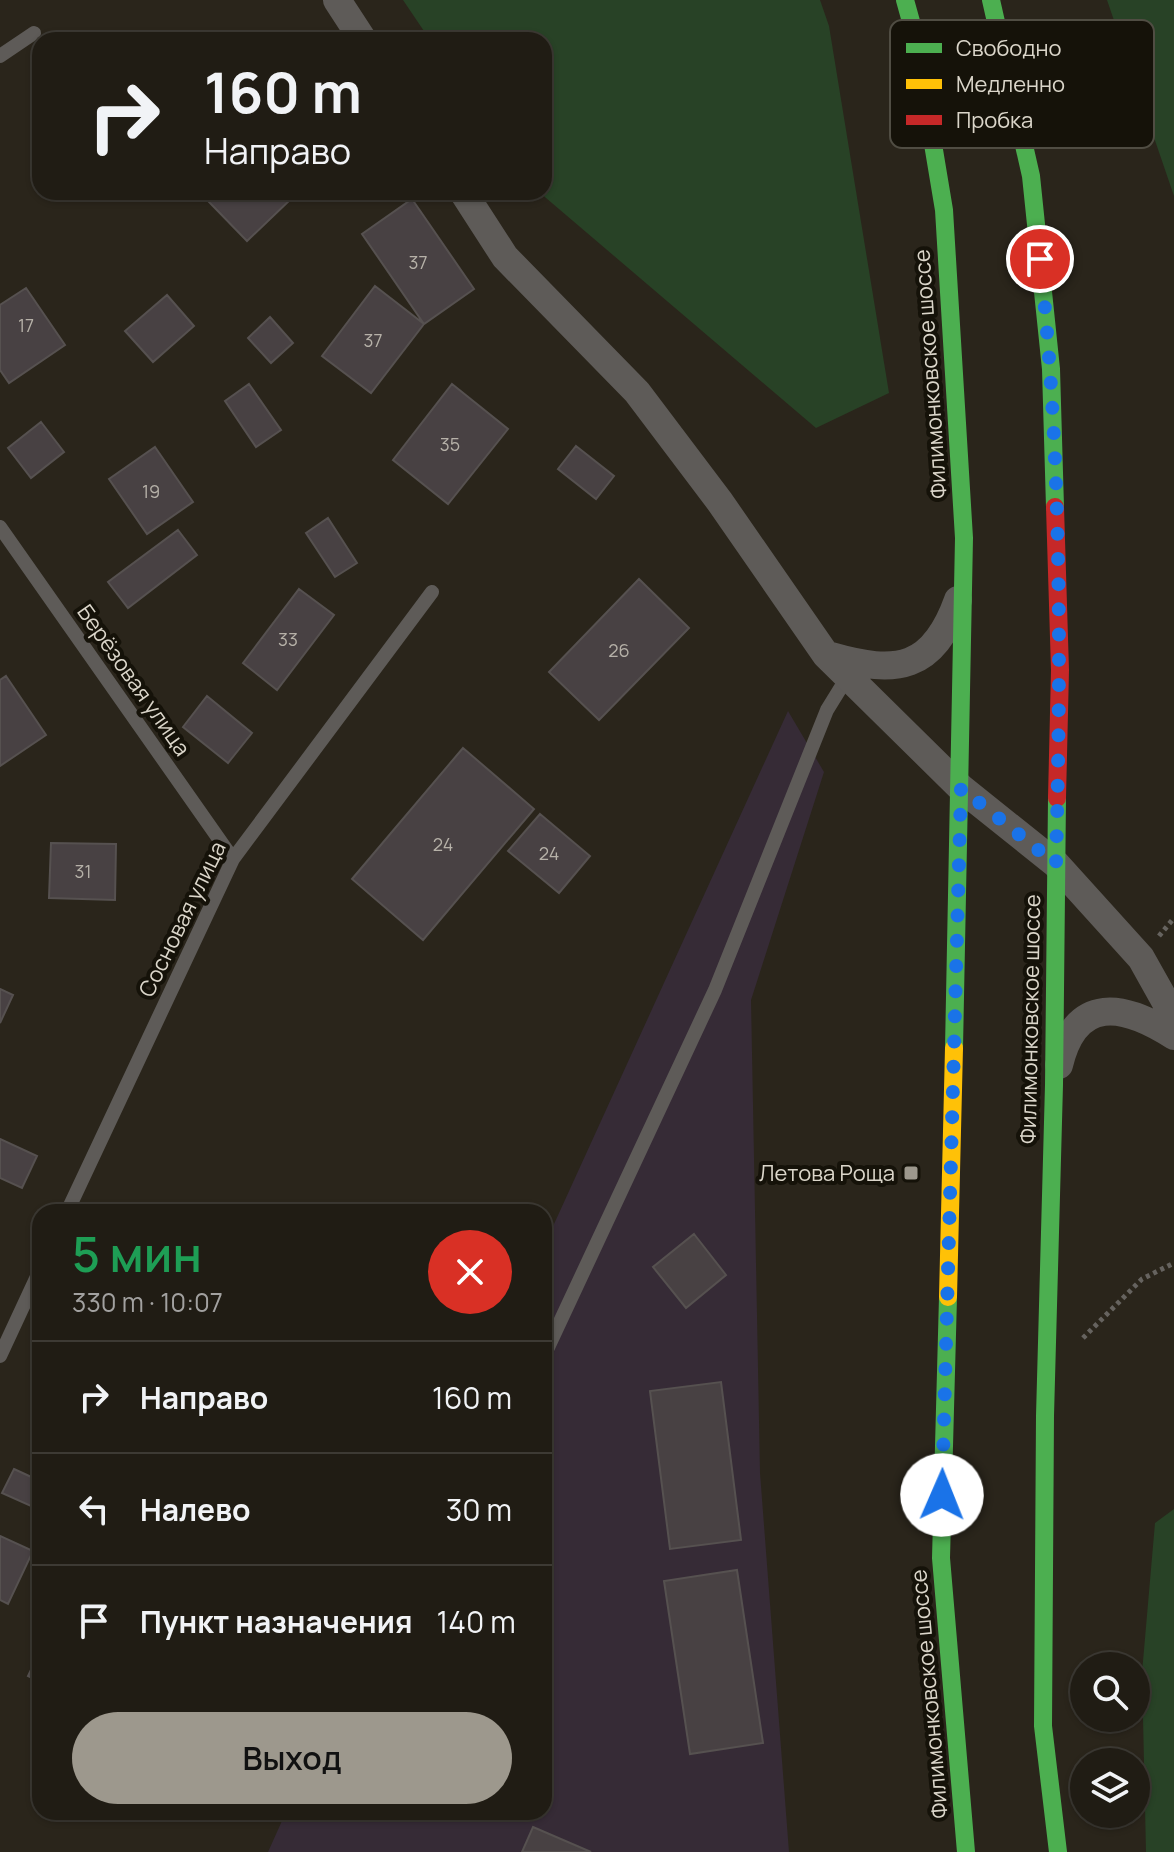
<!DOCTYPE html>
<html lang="ru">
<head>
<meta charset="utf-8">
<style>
	body { margin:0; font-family:Manrope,sans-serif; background:#28251d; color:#f1f3f6; height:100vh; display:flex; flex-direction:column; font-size:30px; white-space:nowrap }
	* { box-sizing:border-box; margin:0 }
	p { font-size:26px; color:#a2a1a0 }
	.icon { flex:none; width:44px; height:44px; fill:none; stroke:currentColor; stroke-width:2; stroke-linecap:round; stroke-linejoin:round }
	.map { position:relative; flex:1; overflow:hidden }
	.drawer { position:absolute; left:32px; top:1204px; width:520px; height:616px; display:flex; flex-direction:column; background:#201c14; border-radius:24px; box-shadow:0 2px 6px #0004,0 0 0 2px #3d3a34 }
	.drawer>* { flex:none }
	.top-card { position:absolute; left:32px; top:32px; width:520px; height:168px; border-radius:24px; box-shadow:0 2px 6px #0004,0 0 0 2px #3d3a34; background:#201c14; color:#f1f3f6; overflow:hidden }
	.tools { position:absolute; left:1070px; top:1652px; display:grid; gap:16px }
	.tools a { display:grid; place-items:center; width:80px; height:80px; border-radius:50%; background:#201c14; box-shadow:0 2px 6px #0004,0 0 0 2px #3d3a34; font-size:40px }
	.pin { position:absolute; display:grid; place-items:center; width:68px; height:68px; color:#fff; margin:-34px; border:4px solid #fff; border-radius:50%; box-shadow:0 2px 8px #0007 }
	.me { position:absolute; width:88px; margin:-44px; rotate:1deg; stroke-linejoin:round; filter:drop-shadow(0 0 6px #0008) }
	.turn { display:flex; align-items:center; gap:28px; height:168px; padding:0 40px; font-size:36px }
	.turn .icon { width:104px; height:104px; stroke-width:2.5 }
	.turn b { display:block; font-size:56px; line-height:68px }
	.round { display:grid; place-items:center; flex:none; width:84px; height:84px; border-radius:42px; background:#28251d }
	.headline { display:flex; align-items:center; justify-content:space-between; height:136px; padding:0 40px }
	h1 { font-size:48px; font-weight:600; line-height:60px; color:#1e9e55 }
	.action { display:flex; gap:16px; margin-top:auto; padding:16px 40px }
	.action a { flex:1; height:92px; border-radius:48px; background:#9d988d; color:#111; font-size:32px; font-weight:600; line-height:92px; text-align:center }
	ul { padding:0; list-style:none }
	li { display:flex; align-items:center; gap:24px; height:112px; padding:0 40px; border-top:2px solid #3d3a34 }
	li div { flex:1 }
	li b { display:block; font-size:30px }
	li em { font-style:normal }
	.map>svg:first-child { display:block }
	.commercial { fill:#362b36 }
	.green { fill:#284226 }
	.building { fill:#484143; stroke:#565150; stroke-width:2 }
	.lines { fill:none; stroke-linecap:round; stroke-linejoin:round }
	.path { stroke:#66635f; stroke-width:5; stroke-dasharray:4 4; stroke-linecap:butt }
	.lane { stroke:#5e5b58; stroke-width:14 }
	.street { stroke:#5e5b58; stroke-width:28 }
	.fast { stroke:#4caf50; stroke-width:18 }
	.slow { stroke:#ffc107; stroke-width:18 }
	.jam { stroke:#c62828; stroke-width:18 }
	.route { stroke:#1a73e8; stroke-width:14; stroke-dasharray:0 25.2 }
	.poi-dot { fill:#9d988d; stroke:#151209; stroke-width:3 }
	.labels { text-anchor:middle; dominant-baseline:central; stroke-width:8; stroke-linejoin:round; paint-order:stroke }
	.number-label { font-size:18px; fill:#b6b1a8 }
	.street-label { font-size:22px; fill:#dbd6ca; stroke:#151209 }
	.poi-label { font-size:22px; fill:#dbd6ca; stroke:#151209; text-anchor:end }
	.key { fill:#151209; stroke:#504d43; stroke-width:2 }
	.key-label { font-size:22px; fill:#dbd6ca }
</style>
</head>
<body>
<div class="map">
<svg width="1174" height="1852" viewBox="0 0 1174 1852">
	<rect width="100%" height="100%" fill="#2a251b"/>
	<!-- commercial -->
	<path class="commercial" d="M 788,711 L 824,772 L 751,1000 L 760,1473 L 789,1852 L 268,1852 L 286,1812 L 544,1812 L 544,1246 Z"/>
	<!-- green -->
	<path class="green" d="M 403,0 L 820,0 L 829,26 L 889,393 L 816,428 L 539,192 L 544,192 L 544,40 L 430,40 Z
		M 1107,0 L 1174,0 L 1174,196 Z
		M 1174,1509 L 1174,1852 L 1146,1852 L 1142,1673 L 1155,1523 Z"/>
	<!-- building -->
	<path class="building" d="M 219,192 L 284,192 L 291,199 L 247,241 L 209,202 Z
		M 412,199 L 474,289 L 424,324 L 362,234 Z
		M 375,286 L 424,324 L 371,393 L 322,356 Z
		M 26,288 L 65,345 L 9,383 L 0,370 L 0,305 Z
		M 167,295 L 194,326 L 153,362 L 125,331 Z
		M 270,317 L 293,343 L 271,363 L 248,338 Z
		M 249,384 L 281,430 L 256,447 L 225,401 Z
		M 452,384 L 508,429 L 448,504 L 393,460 Z
		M 41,422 L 64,452 L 31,478 L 8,448 Z
		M 576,446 L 614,476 L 596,499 L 558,469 Z
		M 155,447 L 193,502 L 147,534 L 109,479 Z
		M 328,518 L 357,563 L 335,577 L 306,533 Z
		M 178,530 L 197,555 L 128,608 L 108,582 Z
		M 639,579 L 689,628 L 599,720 L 549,672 Z
		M 299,589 L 334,615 L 277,690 L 243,663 Z
		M 6,676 L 46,735 L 0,766 L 0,680 Z
		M 207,696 L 252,733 L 228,763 L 183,727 Z
		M 463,748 L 534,809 L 423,940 L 352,879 Z
		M 540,814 L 590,856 L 559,893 L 508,851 Z
		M 51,843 L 116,844 L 115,900 L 49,898 Z
		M 0,989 L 13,995 L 0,1023 Z
		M 0,1139 L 37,1156 L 22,1188 L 0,1178 Z
		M 694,1234 L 726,1275 L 686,1308 L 653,1267 Z
		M 721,1382 L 741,1540 L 670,1549 L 650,1391 Z
		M 14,1469 L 40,1481 L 40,1510 L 2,1493 Z
		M 0,1536 L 33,1551 L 8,1604 L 0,1600 Z
		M 737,1570 L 763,1743 L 690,1754 L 664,1581 Z
		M 40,1651 L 40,1682 L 28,1676 Z
		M 533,1827 L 591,1852 L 522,1852 Z"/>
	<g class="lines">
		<!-- path -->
		<path class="path" d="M 1159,936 L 1174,918
			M 1083,1338 L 1142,1279 L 1174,1263"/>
		<!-- lane -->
		<path class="lane" d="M 0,56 L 34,33
			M 0,527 L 233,859
			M 67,1212 L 233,859 L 432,592
			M 0,1356 L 40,1270
			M 544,1356 L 715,990 L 827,710 L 848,676"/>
		<!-- street -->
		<path class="street" d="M 337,0 L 363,40
			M 463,192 L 505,257 L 637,392 L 720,502 L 826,655 L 961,788 L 1056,864 L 1141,958 L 1174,1017
			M 831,656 C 897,675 933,670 958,600
			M 1059,1065 C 1076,994 1124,1004 1174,1036"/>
		<!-- fast -->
		<path class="fast" d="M 905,0 L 915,36 L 944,210 L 964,538 L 954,1048
			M 991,0 L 1031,176 L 1051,369 L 1055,507
			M 1057,798 L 1054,1085 L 1045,1416 L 1043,1726 L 1058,1852
			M 948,1297 L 941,1558 L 966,1852"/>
		<!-- slow -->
		<path class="slow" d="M 948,1297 L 954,1048"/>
		<!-- jam -->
		<path class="jam" d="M 1055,507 L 1060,670 L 1057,798"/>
	</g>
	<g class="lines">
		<!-- route -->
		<path class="route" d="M 942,1495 L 961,788 L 1056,864 C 1061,663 1062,460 1040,259"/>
	</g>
	<!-- markers -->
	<rect class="poi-dot" x="903" y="1165" width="16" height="16" rx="4"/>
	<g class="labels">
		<!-- number labels -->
		<g class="number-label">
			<text x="418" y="262">37</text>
			<text x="26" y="325">17</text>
			<text x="373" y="340">37</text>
			<text x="450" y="444">35</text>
			<text x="151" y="491">19</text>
			<text x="288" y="639">33</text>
			<text x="619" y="650">26</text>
			<text x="443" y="844">24</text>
			<text x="549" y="853">24</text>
			<text x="83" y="871">31</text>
		</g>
		<!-- street labels -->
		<g class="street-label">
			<text transform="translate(930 374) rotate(-94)">Филимонковское шоссе</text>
			<text transform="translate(134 680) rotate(55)">Берёзовая улица</text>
			<text transform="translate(182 919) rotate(-64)">Сосновая улица</text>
			<text transform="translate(1030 1019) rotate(-89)">Филимонковское шоссе</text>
			<text transform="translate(929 1694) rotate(-95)">Филимонковское шоссе</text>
		</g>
		<!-- poi labels -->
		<g class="poi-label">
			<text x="895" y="1173">Летова Роща</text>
		</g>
	</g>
	<!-- legend -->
	<rect x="890" y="20" width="264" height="128" rx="12" class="key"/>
	<rect x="906" y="43" width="36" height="10" fill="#4caf50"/>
	<rect x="906" y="79" width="36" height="10" fill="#ffc107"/>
	<rect x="906" y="115" width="36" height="10" fill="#c62828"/>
	<g class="key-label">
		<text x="956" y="56">Свободно</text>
		<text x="956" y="92">Медленно</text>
		<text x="956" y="128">Пробка</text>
	</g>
</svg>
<div class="tools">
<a><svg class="icon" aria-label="search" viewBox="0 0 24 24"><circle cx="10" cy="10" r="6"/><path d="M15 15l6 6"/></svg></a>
<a><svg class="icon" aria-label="layers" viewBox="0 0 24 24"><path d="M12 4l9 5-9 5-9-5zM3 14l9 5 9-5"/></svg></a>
</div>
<div class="pin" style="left:1040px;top:259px;background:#d93025"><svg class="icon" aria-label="arrive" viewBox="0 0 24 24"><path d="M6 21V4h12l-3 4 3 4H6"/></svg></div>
<svg class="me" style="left:942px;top:1495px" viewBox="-20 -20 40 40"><circle r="19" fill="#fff"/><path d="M0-13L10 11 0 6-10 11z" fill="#1a73e8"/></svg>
<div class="top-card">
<div class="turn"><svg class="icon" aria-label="right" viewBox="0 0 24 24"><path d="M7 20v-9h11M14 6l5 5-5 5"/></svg><div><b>160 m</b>Направо</div></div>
</div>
<section class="drawer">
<div class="headline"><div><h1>5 мин</h1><p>330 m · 10:07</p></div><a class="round" style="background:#d93025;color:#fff"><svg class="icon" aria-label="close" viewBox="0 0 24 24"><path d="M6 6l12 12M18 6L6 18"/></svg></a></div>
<ul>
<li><svg class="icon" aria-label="right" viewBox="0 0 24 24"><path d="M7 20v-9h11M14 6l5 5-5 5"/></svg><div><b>Направо</b></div><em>160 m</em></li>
<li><svg class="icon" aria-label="left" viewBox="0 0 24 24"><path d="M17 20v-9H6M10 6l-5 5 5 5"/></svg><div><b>Налево</b></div><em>30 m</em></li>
<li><svg class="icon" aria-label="arrive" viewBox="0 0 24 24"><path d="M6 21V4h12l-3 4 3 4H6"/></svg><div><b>Пункт назначения</b></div><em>140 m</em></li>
</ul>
<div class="action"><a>Выход</a></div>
</section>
</div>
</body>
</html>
